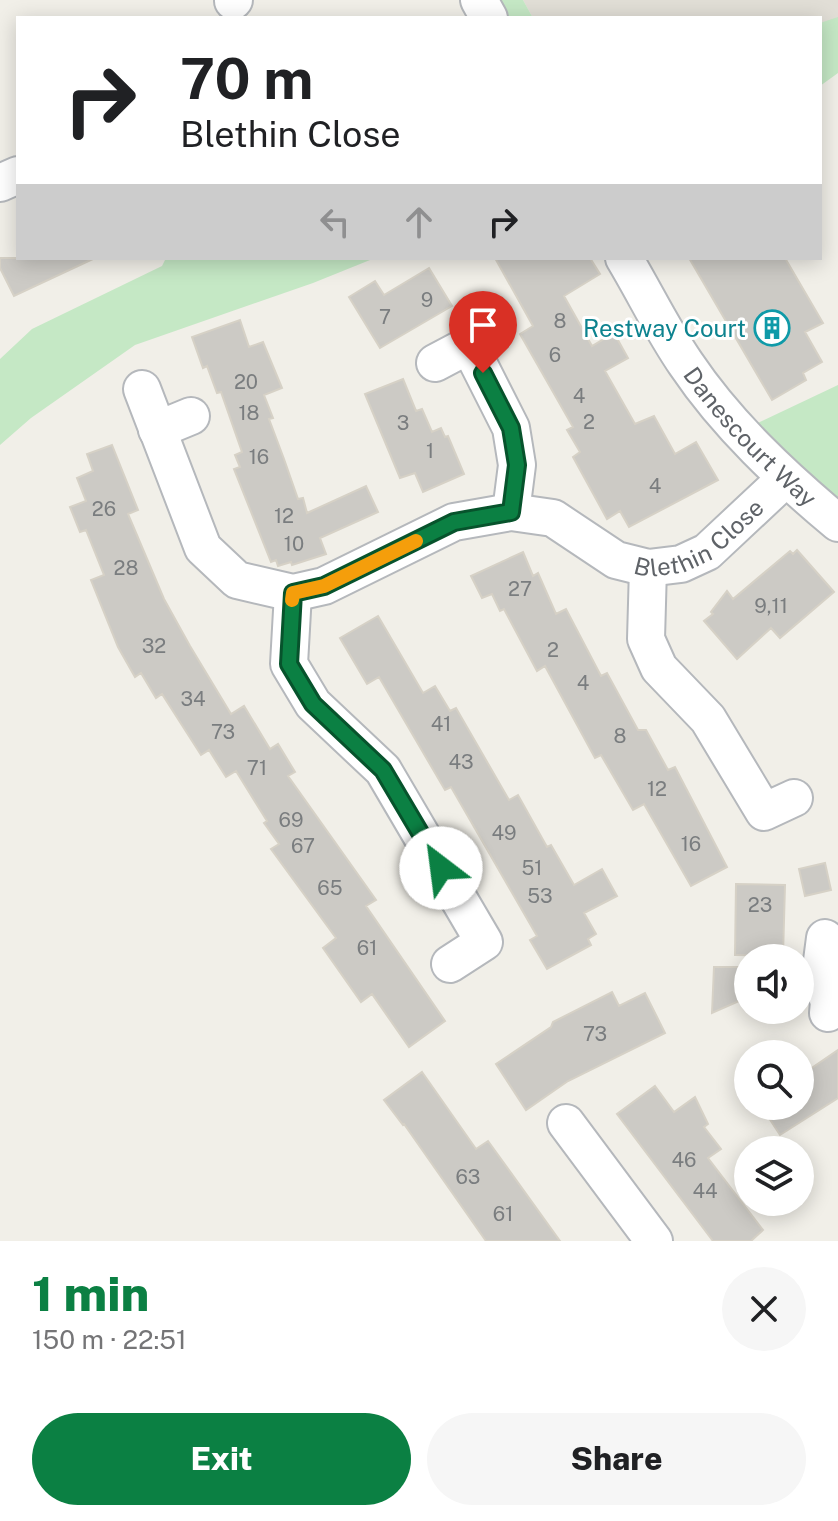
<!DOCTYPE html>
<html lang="en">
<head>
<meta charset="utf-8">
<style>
	body { margin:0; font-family:"Public Sans",sans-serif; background:#f6f6f6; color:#202124; height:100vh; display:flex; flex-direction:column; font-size:30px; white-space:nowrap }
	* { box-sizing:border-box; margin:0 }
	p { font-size:26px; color:#757577 }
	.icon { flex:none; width:44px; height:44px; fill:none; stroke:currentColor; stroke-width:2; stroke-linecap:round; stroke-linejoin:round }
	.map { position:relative; height:1241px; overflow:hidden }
	.sheet { display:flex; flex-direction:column; background:#fff; flex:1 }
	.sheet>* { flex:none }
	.banner { position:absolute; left:16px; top:16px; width:806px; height:244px; border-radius:0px; box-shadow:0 4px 20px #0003; background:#fff; color:#202124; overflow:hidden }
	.fabs { position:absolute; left:734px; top:944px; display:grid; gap:16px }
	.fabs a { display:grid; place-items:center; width:80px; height:80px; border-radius:50%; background:#fff; box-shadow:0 4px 20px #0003; font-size:40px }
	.pin { position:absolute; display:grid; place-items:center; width:68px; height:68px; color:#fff; margin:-82px -34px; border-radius:50% 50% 50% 0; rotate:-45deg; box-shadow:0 0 8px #0007 }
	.pin .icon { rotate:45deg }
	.me { position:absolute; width:88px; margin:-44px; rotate:330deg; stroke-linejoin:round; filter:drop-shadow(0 0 6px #0008) }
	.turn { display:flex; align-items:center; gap:28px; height:168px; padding:0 32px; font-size:36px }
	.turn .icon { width:104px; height:104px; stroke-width:2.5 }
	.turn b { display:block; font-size:56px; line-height:68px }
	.lanes { display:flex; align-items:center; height:76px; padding:0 32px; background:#0003; justify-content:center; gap:40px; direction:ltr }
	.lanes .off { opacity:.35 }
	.round { display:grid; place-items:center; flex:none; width:84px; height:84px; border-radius:42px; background:#f6f6f6 }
	.headline { display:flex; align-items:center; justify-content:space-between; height:136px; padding:0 32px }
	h1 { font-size:48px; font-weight:800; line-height:60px; color:#0b8043 }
	.action { display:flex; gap:16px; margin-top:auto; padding:16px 32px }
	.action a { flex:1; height:92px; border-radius:48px; background:#0b8043; color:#fff; font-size:32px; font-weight:800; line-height:92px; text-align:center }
	.action a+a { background:#f6f6f6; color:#202124 }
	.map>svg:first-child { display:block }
	.education { fill:#e1ded6 }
	.green { fill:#c5e8c5 }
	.building { fill:#cccac5; stroke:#d6d1c6; stroke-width:2 }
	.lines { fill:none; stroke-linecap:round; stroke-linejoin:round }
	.minor-casing { stroke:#b5b8bc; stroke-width:40 }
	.minor { stroke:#fff; stroke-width:36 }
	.route-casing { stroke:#07532c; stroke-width:20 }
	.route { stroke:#0b8043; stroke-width:14 }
	.slow { stroke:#f59e0b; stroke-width:14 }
	.labels { text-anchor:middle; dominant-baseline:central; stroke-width:6; stroke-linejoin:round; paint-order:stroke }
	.number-label { font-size:20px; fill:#7a7d7f }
	.culture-label { font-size:24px; fill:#0d838f; stroke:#fff; text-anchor:end }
	.street-label { font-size:24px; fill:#5f6368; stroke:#fff }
</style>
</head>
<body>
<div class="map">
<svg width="838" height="1241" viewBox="0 0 838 1241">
	<rect width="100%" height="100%" fill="#f1efe8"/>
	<!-- education -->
	<path class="education" d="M 523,0 L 838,0 L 838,38 L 820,43 L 820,18 L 533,18 Z"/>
	<!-- green -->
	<path class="green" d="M 479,0 L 523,0 L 533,18 L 489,18 Z
		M 838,17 L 838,73 L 820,86 L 820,23 Z
		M 166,258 L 375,258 L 313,283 L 135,345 L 31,418 L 0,445 L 0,359 L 32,329 L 162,266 Z
		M 838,385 L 838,523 L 741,431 Z"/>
	<!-- building -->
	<path class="building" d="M 0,258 L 95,258 L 14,296 L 0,268 Z
		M 495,258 L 590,258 L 600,274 L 564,296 L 592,346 L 614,333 L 628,358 L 605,371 L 635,424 L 654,416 L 675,454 L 696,442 L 718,480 L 629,527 L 620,511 L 607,519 L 573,457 L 580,452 L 567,430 L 573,427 L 520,334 L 533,326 Z
		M 689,258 L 785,258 L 823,323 L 805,332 L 822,362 L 803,373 L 806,380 L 772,400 Z
		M 429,268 L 452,306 L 380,348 L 349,297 L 375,281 L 384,295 Z
		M 240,320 L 249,347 L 263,342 L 282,388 L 264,395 L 273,418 L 269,419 L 284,459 L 298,499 L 303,498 L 307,513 L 366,486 L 378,512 L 320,538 L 326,554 L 292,565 L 291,562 L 278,566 L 276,560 L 271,562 L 234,469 L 240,467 L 235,455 L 242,452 L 221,392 L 217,393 L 207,366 L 203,368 L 192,337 Z
		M 403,379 L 416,411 L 422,409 L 432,432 L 441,428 L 445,437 L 448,436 L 464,474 L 423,492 L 415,473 L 400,478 L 365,394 Z
		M 112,445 L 138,510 L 128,514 L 164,599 L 190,646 L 231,714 L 244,706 L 270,749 L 278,744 L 295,772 L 288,776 L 376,900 L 366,906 L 445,1021 L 409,1047 L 372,994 L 361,1002 L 323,948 L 336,938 L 271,849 L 279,844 L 264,823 L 267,821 L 236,771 L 226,777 L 209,750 L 201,755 L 162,694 L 156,698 L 141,673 L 135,677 L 118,647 L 91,580 L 104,575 L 86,530 L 80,532 L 70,507 L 86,501 L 77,478 L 93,471 L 87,454 Z
		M 797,550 L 834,592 L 780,638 L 771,628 L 737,659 L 704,621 L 713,614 L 711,612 L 727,591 L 733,599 L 790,551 L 793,554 Z
		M 523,552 L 533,576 L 538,573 L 556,614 L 566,609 L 601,676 L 607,673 L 638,730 L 646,730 L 668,770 L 675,767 L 727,867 L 691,886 L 644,804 L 633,810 L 601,755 L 595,758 L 545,666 L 537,671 L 504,609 L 500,611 L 492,594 L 482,598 L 471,576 Z
		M 378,616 L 423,693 L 435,686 L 450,711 L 456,708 L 509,800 L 518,795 L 547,847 L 551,845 L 574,885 L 602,869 L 617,896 L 584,913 L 596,934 L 588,939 L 591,945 L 547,969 L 530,940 L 537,936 L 451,787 L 445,790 L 379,677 L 367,684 L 340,638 Z
		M 825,863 L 831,890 L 805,896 L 799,869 Z
		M 736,884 L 785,885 L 783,956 L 735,955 Z
		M 714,967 L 748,967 L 748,997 L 712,1013 Z
		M 612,992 L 619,1006 L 645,993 L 665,1033 L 568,1081 L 526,1110 L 496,1064 L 551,1027 L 553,1022 Z
		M 838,1050 L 838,1098 L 780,1135 L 761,1106 L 800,1106 L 800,1076 Z
		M 422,1072 L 476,1149 L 488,1141 L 560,1241 L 486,1241 L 404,1124 L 403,1125 L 384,1100 Z
		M 655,1086 L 674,1112 L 695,1097 L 708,1124 L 704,1127 L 721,1149 L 708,1158 L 763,1230 L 751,1241 L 713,1241 L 617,1114 Z"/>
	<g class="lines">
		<defs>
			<g id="minor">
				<path d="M 479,0 L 489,18"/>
				<path d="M 233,1 L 234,0"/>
				<path d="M 0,183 L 18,175"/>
				<path id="s1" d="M 624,258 C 645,293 663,331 686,364 C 727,425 783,477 838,523"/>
				<path d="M 435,363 L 469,345 L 511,428 L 517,465 L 511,512"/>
				<path id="s2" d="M 142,389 L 203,548 L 237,580 L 293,593 L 324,586 L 454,522 L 511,512 L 553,518 L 616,560 L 648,568 L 681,564 L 707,552 L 785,479"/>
				<path d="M 157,430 L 191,416"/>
				<path d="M 648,568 L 646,639 L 659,668 L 708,719 L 764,812 L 794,798"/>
				<path d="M 293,593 L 289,664 L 313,704 L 383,770 L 484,942 L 450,964"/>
				<path d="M 825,938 L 820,976 L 829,1002 L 828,1013"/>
				<path d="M 566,1123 L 654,1241"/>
			</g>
		</defs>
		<!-- minor casing -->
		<use href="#minor" class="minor-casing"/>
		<!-- minor -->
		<use href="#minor" class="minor"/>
	</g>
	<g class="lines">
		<defs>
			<path id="route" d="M 441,868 L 383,770 L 313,704 L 289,664 L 293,593 L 324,586 L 454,522 L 511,512 L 517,465 L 511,428 L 483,373"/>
		</defs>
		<!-- route casing -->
		<use href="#route" class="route-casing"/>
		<!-- route -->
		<use href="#route" class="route"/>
		<!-- slow -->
		<path class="slow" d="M 292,600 L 293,593 L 324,586 L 416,541"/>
	</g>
	<!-- icons -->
	<defs>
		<symbol id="building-ring" viewBox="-11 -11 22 22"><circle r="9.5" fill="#fff" stroke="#0f9aa8" stroke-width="1.5"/><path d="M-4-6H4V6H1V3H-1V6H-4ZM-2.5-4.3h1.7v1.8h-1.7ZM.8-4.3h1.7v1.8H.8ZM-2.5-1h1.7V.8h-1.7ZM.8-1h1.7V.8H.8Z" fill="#0f9aa8"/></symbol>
	</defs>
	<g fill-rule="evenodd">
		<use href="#building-ring" x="752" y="308" width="40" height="40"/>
	</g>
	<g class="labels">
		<!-- number labels -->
		<g class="number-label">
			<text x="427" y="300">9</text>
			<text x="385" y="317">7</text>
			<text x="560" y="321">8</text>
			<text x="555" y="355">6</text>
			<text x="246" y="382">20</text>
			<text x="579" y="396">4</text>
			<text x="249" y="413">18</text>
			<text x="589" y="422">2</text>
			<text x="403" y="423">3</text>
			<text x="430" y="451">1</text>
			<text x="259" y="457">16</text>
			<text x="655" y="486">4</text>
			<text x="104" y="509">26</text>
			<text x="284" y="516">12</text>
			<text x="294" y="544">10</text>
			<text x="126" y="568">28</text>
			<text x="520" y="589">27</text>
			<text x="771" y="606">9,11</text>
			<text x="154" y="646">32</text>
			<text x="553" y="650">2</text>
			<text x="583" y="683">4</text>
			<text x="193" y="699">34</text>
			<text x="441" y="724">41</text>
			<text x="223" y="732">73</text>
			<text x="620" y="736">8</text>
			<text x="461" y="762">43</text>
			<text x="257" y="768">71</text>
			<text x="657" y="789">12</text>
			<text x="291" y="820">69</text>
			<text x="504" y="833">49</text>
			<text x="691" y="844">16</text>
			<text x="303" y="846">67</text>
			<text x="532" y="868">51</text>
			<text x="330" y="888">65</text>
			<text x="540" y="896">53</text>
			<text x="760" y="905">23</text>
			<text x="367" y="948">61</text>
			<text x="595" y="1034">73</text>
			<text x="684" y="1160">46</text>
			<text x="468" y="1177">63</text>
			<text x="705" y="1191">44</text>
			<text x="503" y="1214">61</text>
		</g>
		<!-- culture labels -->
		<g class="culture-label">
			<text x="746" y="328">Restway Court</text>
		</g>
		<!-- street labels -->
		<g class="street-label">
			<text stroke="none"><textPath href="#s1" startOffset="220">Danescourt Way</textPath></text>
			<text stroke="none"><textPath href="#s2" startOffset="720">Blethin Close</textPath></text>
		</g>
	</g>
</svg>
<div class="fabs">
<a><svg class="icon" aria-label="sound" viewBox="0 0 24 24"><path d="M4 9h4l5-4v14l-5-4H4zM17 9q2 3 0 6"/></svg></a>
<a><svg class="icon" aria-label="search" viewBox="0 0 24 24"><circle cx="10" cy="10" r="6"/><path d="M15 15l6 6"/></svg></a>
<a><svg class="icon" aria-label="layers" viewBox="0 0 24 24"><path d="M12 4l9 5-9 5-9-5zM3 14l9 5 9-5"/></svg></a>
</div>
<div class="pin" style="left:483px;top:373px;background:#d93025"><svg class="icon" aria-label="arrive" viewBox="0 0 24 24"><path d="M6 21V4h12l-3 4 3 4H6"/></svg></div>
<svg class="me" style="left:441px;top:868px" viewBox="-20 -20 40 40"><circle r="19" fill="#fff"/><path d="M0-13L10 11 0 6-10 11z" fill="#0b8043"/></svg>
<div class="banner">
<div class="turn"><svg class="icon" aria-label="right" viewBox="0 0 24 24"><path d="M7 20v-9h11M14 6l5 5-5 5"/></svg><div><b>70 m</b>Blethin Close</div></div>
<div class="lanes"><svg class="icon off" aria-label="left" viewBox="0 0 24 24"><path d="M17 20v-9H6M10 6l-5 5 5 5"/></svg><svg class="icon off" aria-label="ahead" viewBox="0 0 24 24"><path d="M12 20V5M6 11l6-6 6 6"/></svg><svg class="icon" aria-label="right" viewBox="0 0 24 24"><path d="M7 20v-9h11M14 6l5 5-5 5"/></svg></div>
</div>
</div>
<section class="sheet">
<div class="headline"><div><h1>1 min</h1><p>150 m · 22:51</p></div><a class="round"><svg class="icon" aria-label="close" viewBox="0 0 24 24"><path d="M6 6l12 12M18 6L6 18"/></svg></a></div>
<div class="action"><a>Exit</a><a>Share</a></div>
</section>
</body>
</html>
